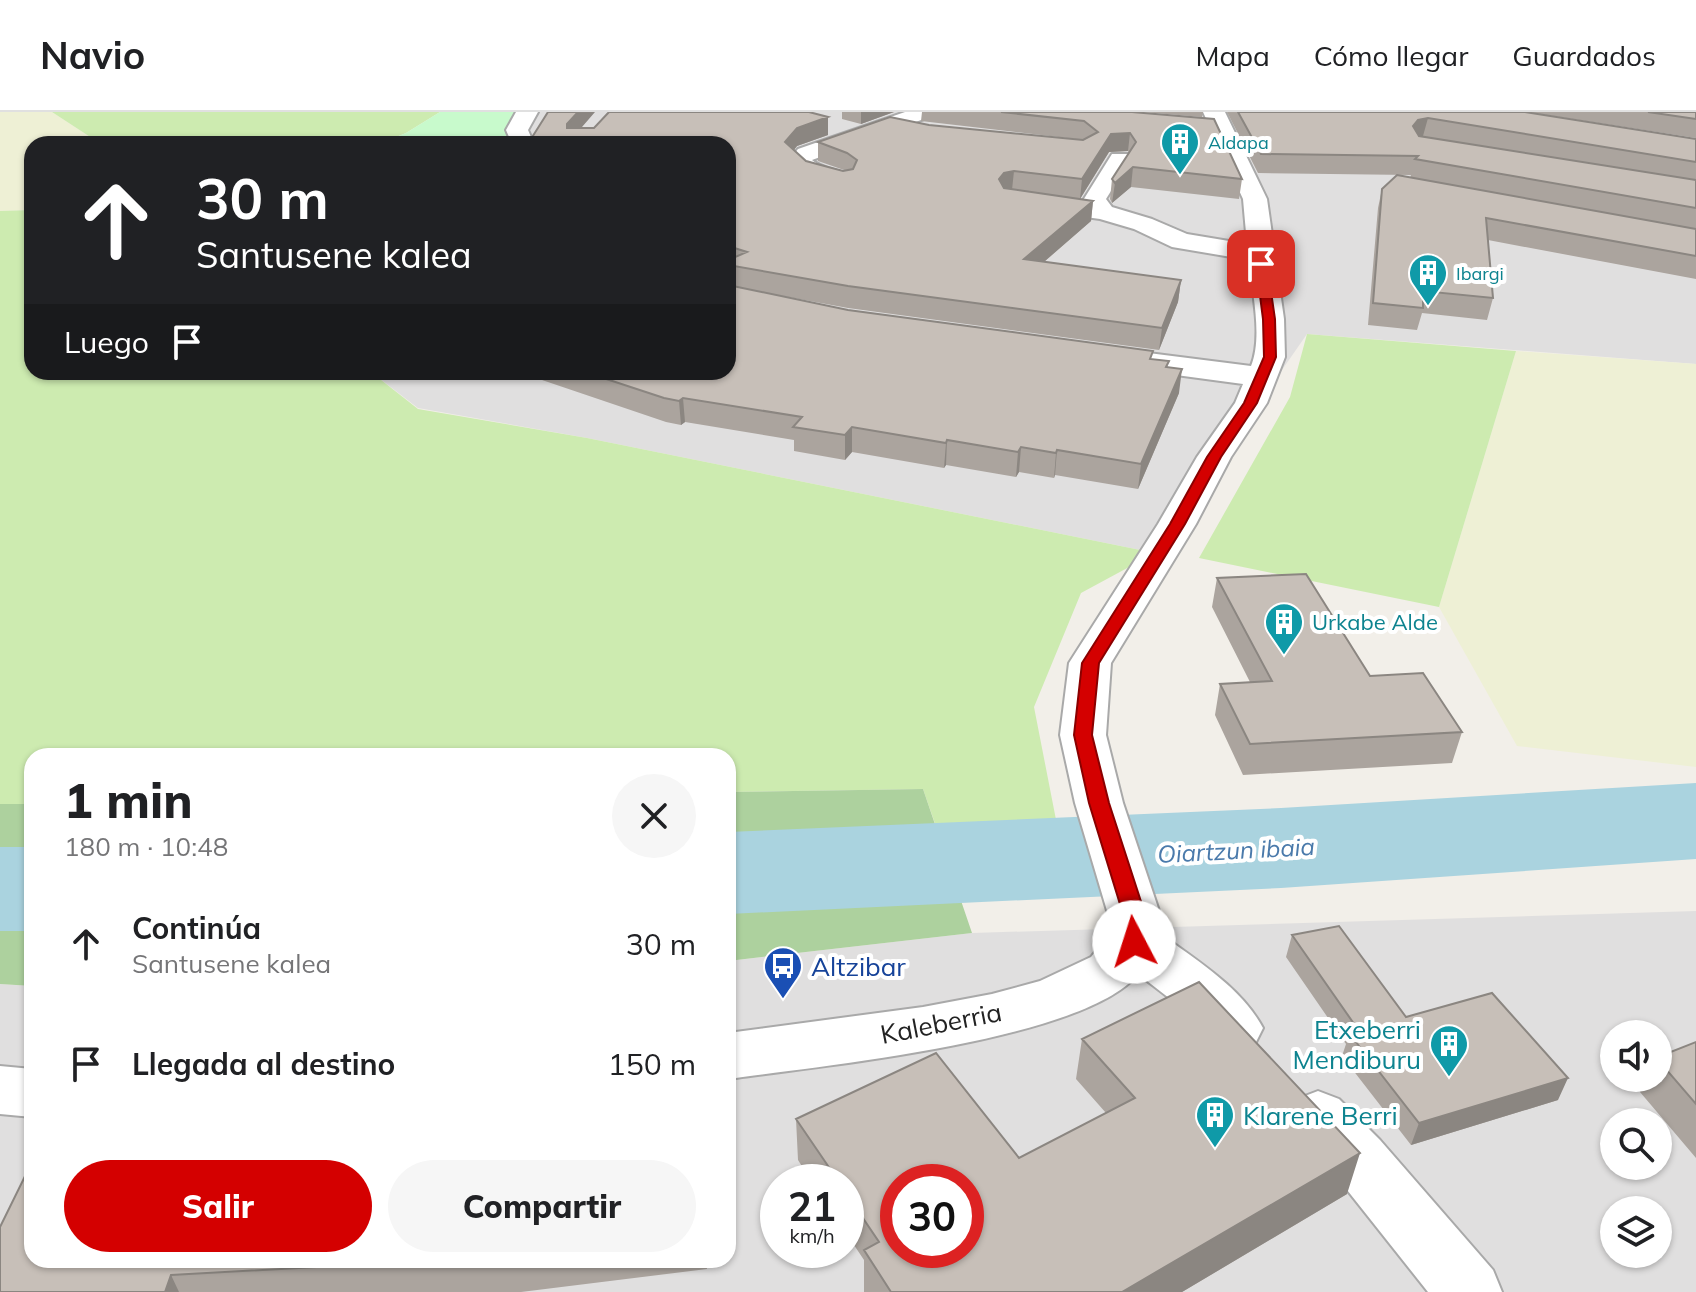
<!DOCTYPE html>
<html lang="es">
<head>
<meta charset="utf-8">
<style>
	body { margin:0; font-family:Mulish,sans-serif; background:#f6f6f6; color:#202124; height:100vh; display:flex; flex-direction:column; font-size:30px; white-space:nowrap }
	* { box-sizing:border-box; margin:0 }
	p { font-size:26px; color:#757577 }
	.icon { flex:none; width:44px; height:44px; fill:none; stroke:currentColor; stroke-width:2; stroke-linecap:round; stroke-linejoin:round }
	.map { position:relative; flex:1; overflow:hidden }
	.details { position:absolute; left:24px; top:636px; width:712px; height:520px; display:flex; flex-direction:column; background:#fff; border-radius:24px; box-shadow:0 2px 6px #0004 }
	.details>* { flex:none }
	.hud { position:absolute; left:24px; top:24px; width:712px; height:244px; border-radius:24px; box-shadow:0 2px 6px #0004; background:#202124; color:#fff; overflow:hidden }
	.fabs { position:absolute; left:1600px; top:908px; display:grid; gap:16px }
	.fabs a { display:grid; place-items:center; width:72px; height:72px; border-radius:50%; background:#fff; box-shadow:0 2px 6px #0004; font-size:40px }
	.speed { position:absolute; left:760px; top:1052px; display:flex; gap:16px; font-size:40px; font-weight:700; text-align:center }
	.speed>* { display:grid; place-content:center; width:104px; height:104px; border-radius:50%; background:#fff; box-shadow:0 2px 6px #0004; line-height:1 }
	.speed small { font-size:20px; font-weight:400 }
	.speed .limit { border:12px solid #d22; background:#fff; color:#111 }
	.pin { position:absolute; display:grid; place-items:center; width:68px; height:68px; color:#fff; margin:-34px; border-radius:16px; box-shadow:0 4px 12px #0006 }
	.me { position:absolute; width:88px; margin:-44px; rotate:355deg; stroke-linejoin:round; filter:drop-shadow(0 0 6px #0008) }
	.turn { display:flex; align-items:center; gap:28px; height:168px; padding:0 40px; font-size:36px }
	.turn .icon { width:104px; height:104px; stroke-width:2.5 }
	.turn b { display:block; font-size:56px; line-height:68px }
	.then { display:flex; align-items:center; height:76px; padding:0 40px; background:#0003; gap:16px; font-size:30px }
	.round { display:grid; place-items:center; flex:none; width:84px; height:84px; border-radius:42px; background:#f6f6f6 }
	.summary { display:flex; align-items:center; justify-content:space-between; height:136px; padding:0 40px }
	h1 { font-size:48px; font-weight:800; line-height:60px }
	.action { display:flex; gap:16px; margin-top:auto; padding:16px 40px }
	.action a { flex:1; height:92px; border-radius:48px; background:#d40000; color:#fff; font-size:32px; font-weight:800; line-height:92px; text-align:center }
	.action a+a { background:#f6f6f6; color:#202124 }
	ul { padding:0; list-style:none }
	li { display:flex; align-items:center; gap:24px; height:120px; padding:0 40px }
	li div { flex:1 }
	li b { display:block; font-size:30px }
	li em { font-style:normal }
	header { display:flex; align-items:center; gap:48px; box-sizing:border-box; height:112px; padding:0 40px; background:#fff; border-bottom:2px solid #e0e0e0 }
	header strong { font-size:38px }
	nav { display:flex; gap:44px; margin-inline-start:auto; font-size:28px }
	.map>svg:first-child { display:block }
	.residential { fill:#e0dfdf; fill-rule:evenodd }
	.farmland { fill:#eef0d5 }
	.grass { fill:#cdebb0 }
	.forest { fill:#add19e }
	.park { fill:#c8facc }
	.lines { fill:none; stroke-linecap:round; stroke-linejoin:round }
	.river { fill:#aad3df; fill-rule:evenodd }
	.minor-casing { stroke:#a9a9a9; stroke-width:4 }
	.minor { fill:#fff; fill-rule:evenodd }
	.wall { fill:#aba49e }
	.shaded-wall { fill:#8b8681 }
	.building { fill:#c7bfb8; stroke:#8b8681; stroke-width:2; fill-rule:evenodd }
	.route { fill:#d40000; stroke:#8a0000; stroke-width:2 }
	.labels { text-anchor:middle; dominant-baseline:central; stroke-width:8; stroke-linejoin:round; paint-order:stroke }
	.far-culture-label { font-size:18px; fill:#0d838f; stroke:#fff; text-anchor:start }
	.culture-label { font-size:22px; fill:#0d838f; stroke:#fff; text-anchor:start }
	.water-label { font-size:24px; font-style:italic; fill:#4a7aab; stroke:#fff }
	.near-transit-label { font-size:26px; fill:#164399; stroke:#fff; text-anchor:start }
	.near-street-label { font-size:26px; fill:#222; stroke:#fff }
	.near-culture-label { font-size:26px; fill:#0d838f; stroke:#fff; text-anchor:end }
</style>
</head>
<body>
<header>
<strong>Navio</strong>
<nav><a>Mapa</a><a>Cómo llegar</a><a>Guardados</a></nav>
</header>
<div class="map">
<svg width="1696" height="1180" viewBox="0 0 1696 1180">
	<rect width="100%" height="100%" fill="#f2efe9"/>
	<!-- residential -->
	<path class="residential" d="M 522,0 L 1696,0 L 1696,252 L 1307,222 L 1155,441 L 587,326 L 418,296 L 371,260 L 728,260 L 728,32 L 500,32 Z
		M 1696,799 L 1696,1180 L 0,1180 L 0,872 L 32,874 L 32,1148 L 728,1148 L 728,849 L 972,821 ZM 1614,922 L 1658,922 L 1658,966 L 1614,966 ZM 1614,1010 L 1658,1010 L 1658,1054 L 1614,1054 ZM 778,1070 L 846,1070 L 846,1138 L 778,1138 ZM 898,1070 L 966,1070 L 966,1138 L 898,1138 ZM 1614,1098 L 1658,1098 L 1658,1142 L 1614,1142 Z"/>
	<!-- farmland -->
	<path class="farmland" d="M 0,0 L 52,0 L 101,32 L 32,32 L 32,98 L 0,99 Z
		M 1516,239 L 1696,252 L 1696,655 L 1517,634 L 1439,495 Z"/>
	<!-- grass -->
	<path class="grass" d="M 52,0 L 440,0 L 406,21 L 379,32 L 101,32 Z
		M 32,98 L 32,260 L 371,260 L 418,297 L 587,326 L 1155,441 L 1081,481 L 1034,595 L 1058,718 L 939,723 L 923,677 L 728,680 L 728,644 L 32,644 L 32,692 L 0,692 L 0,99 Z
		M 1307,222 L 1516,239 L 1439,495 L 1199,446 L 1290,285 Z"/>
	<!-- forest -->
	<path class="forest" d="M 923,677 L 972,821 L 728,849 L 728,680 Z
		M 0,692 L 32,692 L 32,874 L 0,872 Z"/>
	<!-- park -->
	<path class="park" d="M 440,0 L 518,0 L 509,13 L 504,32 L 379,32 L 406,21 Z"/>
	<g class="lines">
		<!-- river -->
		<path class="river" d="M 1696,671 L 1696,747 L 1281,776 L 728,802 L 728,720 L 1281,696 Z
			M 0,735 L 32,735 L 32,819 L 0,819 Z"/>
		<defs>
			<path id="minor" d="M 516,0 L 538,0 L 528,18 L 534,32 L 512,32 L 506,18 Z
				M 905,0 L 936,0 L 932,4 L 812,48 C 825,59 845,57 855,69 L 851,74 C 831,79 800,66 788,49 L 798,37 Z
				M 1203,0 L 1225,0 L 1267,87 L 1284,207 L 1285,245 L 1267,291 L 1231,345 L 1196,412 L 1111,551 L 1106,623 L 1123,691 L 1160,802 L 1161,822 C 1197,849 1241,875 1263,916 L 1255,932 C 1214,945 1210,922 1183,898 C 1169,885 1153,874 1138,862 C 1084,929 817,954 728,967 L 728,921 L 923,895 L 992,882 L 1040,869 L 1091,845 L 1107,825 L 1108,802 L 1075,691 L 1060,623 L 1069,551 L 1158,412 L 1197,345 L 1235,291 L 1243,272 L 1109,254 L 1098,251 L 1094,245 L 1098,239 L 1109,236 L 1251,254 C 1263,225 1252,180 1249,148 L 1172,135 L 1134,117 L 1100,107 L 1034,98 L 1025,96 L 1022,91 L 1025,86 L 1034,84 L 1082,90 L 1112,42 L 1128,42 L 1131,47 L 1106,87 L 1112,95 L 1152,107 L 1187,122 L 1247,132 L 1243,87 Z
				M 0,954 L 32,957 L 32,1005 L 0,1002 Z
				M 1318,979 L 1339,987 L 1380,1028 L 1493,1158 L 1502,1180 L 1428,1180 L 1336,1064 L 1297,1021 L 1288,1004 L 1297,987 Z"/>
		</defs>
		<!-- minor casing -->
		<use href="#minor" class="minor-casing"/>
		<!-- minor -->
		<use href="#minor" class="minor"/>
	</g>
	<!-- wall -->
	<path class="wall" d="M 842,0 L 894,0 L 861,12 L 842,7 Z
		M 922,0 L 1131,0 L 1242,67 L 1239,87 L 1131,75 L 1112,91 L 1110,87 L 1112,67 L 1129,41 L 1128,39 L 1109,40 L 1080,87 L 1093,89 L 1091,109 L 1044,150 L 1181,168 L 1178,190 L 1159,238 L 848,196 L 761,180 L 848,198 L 1152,247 L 1168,255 L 1179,281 L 1138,377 L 1055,363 L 1054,366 L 1019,360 L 1016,365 L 946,353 L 944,356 L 852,340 L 845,348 L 794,339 L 794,328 L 685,310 L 681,313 L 666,310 L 542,268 L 540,260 L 728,260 L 728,32 L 531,27 L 581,16 L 828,5 L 828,23 L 797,34 L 794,38 L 806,49 L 843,59 L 844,58 L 818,49 L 818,30 L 929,13 L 1084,28 L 921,9 Z
		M 1143,0 L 1203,0 L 1202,5 Z
		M 1227,0 L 1525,0 L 1696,27 L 1696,167 L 1488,128 L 1493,186 L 1487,208 L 1422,201 L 1417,218 L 1368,213 L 1378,96 L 1382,77 L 1410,66 L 1411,63 L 1258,61 Z
		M 1527,0 L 1696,0 L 1696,26 Z
		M 1217,466 L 1370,564 L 1462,620 L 1452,651 L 1243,663 L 1215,603 L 1220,572 L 1250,570 L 1212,495 Z
		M 1292,823 L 1406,905 L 1558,988 L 1411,1033 L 1342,944 L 1346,932 L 1286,845 Z
		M 1082,927 L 1347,1082 L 1182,1180 L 864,1180 L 864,1148 L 846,1121 L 846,1070 L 812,1070 L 798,1048 L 796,1007 L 1019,1046 L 1106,1001 L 1076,967 Z
		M 1696,930 L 1696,1046 L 1640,980 L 1646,966 L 1658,966 L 1658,945 Z
		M 32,1148 L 706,1148 L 707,1157 L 521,1180 L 0,1180 Z"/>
	<!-- shaded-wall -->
	<path class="shaded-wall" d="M 578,0 L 595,0 L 569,30 L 567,12 Z
		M 861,0 L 894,0 L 861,12 Z
		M 828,5 L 828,23 L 797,34 L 785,49 L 785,30 L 797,16 Z
		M 1428,6 L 1423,24 L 1414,26 L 1413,14 L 1418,8 Z
		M 1130,21 L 1128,39 L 1109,40 L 1080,87 L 1082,67 L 1111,22 Z
		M 1133,55 L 1131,75 L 1112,91 L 1115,71 Z
		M 1014,59 L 1012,78 L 1002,80 L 999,67 L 1004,61 Z
		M 1093,89 L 1091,109 L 1023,168 L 1024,147 Z
		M 1181,168 L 1178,190 L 1159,238 L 1162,216 Z
		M 1182,257 L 1179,281 L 1138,377 L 1141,352 Z
		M 683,286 L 685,310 L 681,313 L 679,289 Z
		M 852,315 L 852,340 L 845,348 L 845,323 Z
		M 947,328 L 946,353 L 944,356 L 946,331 Z
		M 1021,335 L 1019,360 L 1016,365 L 1018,340 Z
		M 1057,338 L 1055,363 L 1054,366 L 1056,341 Z
		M 1568,966 L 1558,988 L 1411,1033 L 1419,1011 Z
		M 1360,1041 L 1347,1082 L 1182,1180 L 1122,1180 Z
		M 171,1163 L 179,1180 L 165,1180 Z"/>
	<!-- building -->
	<path class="building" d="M 548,0 L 578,0 L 567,12 L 567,16 L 594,16 L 609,0 L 809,0 L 828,5 L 797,16 L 785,30 L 806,49 L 843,59 L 853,57 L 857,48 L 847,41 L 818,30 L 890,5 L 929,13 L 1083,28 L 1098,20 L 1084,9 L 1001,0 L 1132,0 L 1214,7 L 1242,67 L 1133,55 L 1115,71 L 1112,67 L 1136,30 L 1130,21 L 1111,22 L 1082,67 L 1014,59 L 1004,61 L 999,67 L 1004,76 L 1093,89 L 1024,147 L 1181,168 L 1162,216 L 848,174 L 728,153 L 728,148 L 747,140 L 728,134 L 728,32 L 512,32 L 531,27 Z
		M 1238,0 L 1525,0 L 1696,27 L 1696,50 L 1428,6 L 1418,8 L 1413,14 L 1419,24 L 1696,68 L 1696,96 L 1415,47 L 1418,44 L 1261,42 Z
		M 1648,0 L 1696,0 L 1696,7 Z
		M 1397,63 L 1696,117 L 1696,144 L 1486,106 L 1493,186 L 1423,179 L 1423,196 L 1373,191 L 1382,77 Z
		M 728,173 L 848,198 L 1153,239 L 1150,247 L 1169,249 L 1166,255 L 1182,257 L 1141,352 L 1057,338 L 1056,341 L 1021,335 L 1018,340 L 947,328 L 946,331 L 852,315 L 845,323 L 793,315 L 802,305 L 683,286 L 679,289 L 664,286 L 585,260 L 728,260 Z
		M 1306,462 L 1370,564 L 1423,561 L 1462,620 L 1250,632 L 1220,572 L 1272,569 L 1217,466 Z
		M 1339,814 L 1406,905 L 1492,881 L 1568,966 L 1419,1011 L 1349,921 L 1359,919 L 1292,823 Z
		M 1199,870 L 1360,1041 L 1122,1180 L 891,1180 L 864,1138 L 879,1130 L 846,1081 L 846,1070 L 839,1070 L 796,1007 L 936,941 L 1019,1046 L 1135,986 L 1082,927 ZM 898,1070 L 966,1070 L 966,1138 L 898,1138 Z
		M 1696,930 L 1696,992 L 1658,948 L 1658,945 Z
		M 32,1050 L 32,1148 L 442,1148 L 171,1163 L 165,1180 L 0,1180 L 0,1115 Z"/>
	<!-- route -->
	<path class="route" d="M 1261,149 L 1267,152 L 1275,207 L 1276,245 L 1257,291 L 1221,345 L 1185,412 L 1099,551 L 1092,623 L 1109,691 L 1145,802 L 1145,830 L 1142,836 L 1126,836 L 1123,830 L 1123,802 L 1089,691 L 1074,623 L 1082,551 L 1170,412 L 1207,345 L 1244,291 L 1264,245 L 1263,207 L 1256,152 Z"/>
	<!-- icons -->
	<defs>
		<symbol id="building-pin" viewBox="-11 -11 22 30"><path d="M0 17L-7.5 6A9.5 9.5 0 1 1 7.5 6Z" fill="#0f9aa8" stroke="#fff"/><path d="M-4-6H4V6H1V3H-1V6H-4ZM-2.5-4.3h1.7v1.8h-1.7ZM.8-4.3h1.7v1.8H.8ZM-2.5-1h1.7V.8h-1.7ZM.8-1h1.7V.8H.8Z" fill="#fff"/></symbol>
		<symbol id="bus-pin" viewBox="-11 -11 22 30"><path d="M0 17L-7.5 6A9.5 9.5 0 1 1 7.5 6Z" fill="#1a4fb4" stroke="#fff"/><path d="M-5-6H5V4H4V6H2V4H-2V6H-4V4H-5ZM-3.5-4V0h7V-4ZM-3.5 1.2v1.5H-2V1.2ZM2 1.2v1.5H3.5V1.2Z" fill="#fff"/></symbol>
	</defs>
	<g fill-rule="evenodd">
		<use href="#building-pin" x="1158" y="8" width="44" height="60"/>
		<use href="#building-pin" x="1406" y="139" width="44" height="60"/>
		<use href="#building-pin" x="1262" y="488" width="44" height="60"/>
		<use href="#bus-pin" x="761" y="832" width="44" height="60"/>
		<use href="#building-pin" x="1427" y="910" width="44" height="60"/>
		<use href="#building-pin" x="1193" y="981" width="44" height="60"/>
	</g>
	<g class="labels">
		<!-- far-culture labels -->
		<g class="far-culture-label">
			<text x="1208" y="30">Aldapa</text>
			<text x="1456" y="161">Ibargi</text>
		</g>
		<!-- culture labels -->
		<g class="culture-label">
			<text x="1312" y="510">Urkabe Alde</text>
		</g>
		<!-- water labels -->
		<g class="water-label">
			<text transform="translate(1236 738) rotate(-3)">Oiartzun ibaia</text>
		</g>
		<!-- near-transit labels -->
		<g class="near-transit-label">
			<text x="811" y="854">Altzibar</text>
		</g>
		<!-- near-street labels -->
		<g class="near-street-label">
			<text transform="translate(941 911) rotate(-11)">Kaleberria</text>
		</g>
		<!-- near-culture labels -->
		<g class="near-culture-label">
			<text x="1421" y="917">Etxeberri<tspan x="1421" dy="30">Mendiburu</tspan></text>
			<text x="1243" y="1003" text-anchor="start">Klarene Berri</text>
		</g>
	</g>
</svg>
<div class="fabs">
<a><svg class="icon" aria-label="sound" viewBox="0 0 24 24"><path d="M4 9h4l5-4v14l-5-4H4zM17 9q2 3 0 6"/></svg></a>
<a><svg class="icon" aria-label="search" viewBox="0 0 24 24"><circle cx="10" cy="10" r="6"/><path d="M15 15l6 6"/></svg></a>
<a><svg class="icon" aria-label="layers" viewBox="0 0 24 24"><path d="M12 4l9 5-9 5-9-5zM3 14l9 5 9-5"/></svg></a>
</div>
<div class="speed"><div>21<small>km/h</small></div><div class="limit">30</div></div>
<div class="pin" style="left:1261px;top:152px;background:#d93025"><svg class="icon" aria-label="arrive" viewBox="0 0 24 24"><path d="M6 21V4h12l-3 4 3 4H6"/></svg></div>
<svg class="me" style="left:1134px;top:830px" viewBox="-20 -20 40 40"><circle r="19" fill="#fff"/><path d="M0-13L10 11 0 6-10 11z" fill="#d40000"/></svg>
<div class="hud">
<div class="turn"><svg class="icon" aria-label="ahead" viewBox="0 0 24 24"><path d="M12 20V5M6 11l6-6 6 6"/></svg><div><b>30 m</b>Santusene kalea</div></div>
<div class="then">Luego<svg class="icon" aria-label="arrive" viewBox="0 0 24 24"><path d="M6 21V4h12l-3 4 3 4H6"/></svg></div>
</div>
<section class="details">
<div class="summary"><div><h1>1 min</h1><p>180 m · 10:48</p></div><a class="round"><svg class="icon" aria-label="close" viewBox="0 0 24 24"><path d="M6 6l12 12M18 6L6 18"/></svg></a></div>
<ul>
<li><svg class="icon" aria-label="ahead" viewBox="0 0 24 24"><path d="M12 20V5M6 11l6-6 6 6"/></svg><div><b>Continúa</b><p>Santusene kalea</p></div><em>30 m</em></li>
<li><svg class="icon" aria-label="arrive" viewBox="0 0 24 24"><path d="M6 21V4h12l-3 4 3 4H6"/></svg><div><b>Llegada al destino</b></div><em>150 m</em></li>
</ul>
<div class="action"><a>Salir</a><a>Compartir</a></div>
</section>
</div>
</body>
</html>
